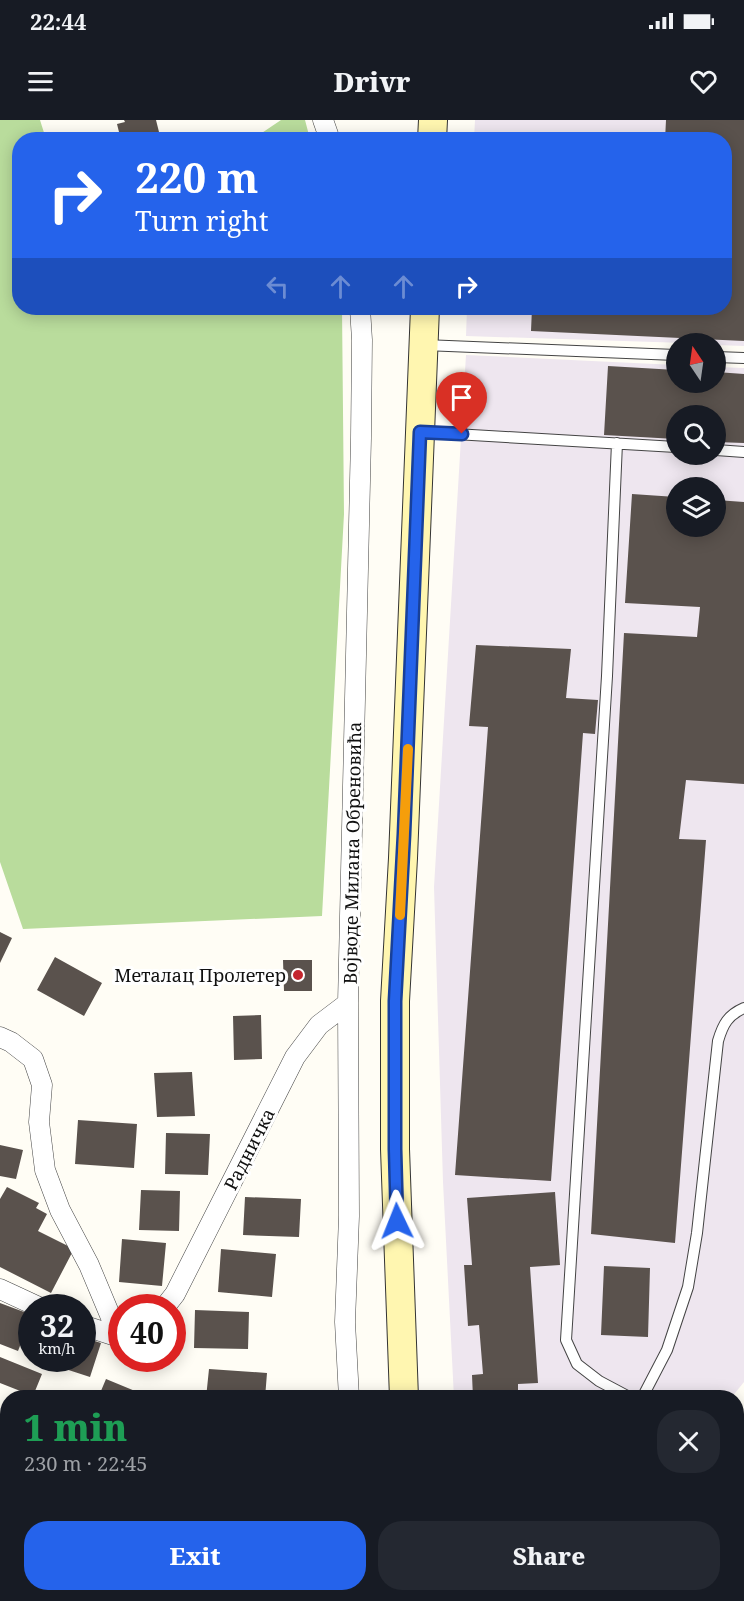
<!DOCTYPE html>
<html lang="en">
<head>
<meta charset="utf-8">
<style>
	body { margin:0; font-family:"Noto Serif",serif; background:#242831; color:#f1f3f6; height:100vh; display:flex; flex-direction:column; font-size:22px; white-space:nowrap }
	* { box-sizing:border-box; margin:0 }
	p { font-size:20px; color:#9ea1a6 }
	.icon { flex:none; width:33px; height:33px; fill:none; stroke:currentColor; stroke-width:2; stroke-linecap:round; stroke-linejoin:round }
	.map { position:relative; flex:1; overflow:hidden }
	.side { position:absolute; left:0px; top:1270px; width:744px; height:212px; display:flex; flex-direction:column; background:#171b24; border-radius:24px 24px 0 0; box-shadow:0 3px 15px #0003 }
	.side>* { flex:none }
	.hud { position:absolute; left:12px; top:12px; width:720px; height:183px; border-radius:24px; box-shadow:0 3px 15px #0003; background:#2563eb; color:#fff; overflow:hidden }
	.needle { width:39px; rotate:347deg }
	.tools { position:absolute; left:666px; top:213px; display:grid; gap:12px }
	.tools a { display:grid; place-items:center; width:60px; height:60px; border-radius:50%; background:#171b24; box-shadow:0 3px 15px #0003; font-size:30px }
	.speed { position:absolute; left:18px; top:1174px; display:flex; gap:12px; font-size:30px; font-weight:700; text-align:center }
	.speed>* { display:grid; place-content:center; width:78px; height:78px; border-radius:50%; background:#171b24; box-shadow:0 3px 15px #0003; line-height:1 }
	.speed small { font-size:15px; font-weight:400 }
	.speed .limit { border:9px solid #d22; background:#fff; color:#111 }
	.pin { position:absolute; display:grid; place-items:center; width:51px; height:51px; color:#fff; margin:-62px -26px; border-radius:50% 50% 50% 0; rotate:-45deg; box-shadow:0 0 6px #0007 }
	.pin .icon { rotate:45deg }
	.me { position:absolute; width:66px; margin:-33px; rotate:358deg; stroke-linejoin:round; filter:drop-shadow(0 0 4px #0008) }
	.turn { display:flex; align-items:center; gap:21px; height:126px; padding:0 24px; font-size:27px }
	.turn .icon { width:78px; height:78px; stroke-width:2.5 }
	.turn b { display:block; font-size:42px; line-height:51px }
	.lanes { display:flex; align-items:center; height:57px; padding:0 24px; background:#0003; justify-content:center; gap:30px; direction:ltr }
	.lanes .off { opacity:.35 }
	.round { display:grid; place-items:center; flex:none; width:63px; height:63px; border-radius:24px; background:#242831 }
	.head { display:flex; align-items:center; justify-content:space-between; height:102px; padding:0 24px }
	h1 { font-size:36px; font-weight:800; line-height:45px; color:#1e9e55 }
	.cta { display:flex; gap:12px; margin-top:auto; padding:12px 24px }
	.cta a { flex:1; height:69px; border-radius:24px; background:#2563eb; color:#fff; font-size:24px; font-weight:800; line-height:69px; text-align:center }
	.cta a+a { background:#242831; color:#f1f3f6 }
	.status { display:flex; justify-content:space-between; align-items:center; height:42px; padding:0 30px; background:#171b24; direction:ltr }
	.status svg { height:16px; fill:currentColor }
	header { display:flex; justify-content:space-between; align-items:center; height:78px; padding:0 24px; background:#171b24; font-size:27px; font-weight:800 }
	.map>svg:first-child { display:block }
	.industrial { fill:#eee6ef; fill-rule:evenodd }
	.forest { fill:#b9dc9c }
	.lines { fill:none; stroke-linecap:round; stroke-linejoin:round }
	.river { stroke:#b9e0f7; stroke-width:44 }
	.building { fill:#5a524d }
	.lane-casing { stroke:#444; stroke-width:12 }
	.street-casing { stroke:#444; stroke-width:21 }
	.secondary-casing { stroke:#333; stroke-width:30 }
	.lane { stroke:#fff; stroke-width:10 }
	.street { stroke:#fff; stroke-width:20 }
	.secondary { stroke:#fff6b0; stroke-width:28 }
	.route-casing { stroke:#184099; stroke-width:15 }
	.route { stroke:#2563eb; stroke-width:10 }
	.slow { stroke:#f59e0b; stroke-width:10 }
	.poi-dot { fill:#c4262e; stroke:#fff; stroke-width:2 }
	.labels { text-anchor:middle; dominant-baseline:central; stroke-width:6; stroke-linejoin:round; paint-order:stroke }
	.street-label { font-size:18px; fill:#111; stroke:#fff }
	.poi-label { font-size:18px; fill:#111; stroke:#fff; text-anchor:end }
</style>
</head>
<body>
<div class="status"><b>22:44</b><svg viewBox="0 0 49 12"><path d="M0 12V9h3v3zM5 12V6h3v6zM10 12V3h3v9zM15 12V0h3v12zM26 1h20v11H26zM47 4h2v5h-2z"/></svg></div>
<header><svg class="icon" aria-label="menu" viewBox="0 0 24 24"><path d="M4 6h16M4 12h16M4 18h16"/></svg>Drivr<svg class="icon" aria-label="heart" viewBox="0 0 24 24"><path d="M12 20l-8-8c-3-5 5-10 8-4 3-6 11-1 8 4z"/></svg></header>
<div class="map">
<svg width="744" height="1481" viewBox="0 0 744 1481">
	<rect width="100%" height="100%" fill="#fffdf5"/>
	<!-- industrial -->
	<path class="industrial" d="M 475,0 L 744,0 L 744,226 L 716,225 L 716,224 L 466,216 L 467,188 L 724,188 L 724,20 L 474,19 Z
		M 466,235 L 676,245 L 676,262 L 716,262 L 716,247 L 744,248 L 744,1262 L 731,1278 L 454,1278 L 443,1062 L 434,767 ZM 676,296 L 716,296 L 716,334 L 676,334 ZM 676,368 L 716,368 L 716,406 L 676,406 Z"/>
	<!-- forest -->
	<path class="forest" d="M 0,0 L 40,0 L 46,19 L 20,20 L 20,188 L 342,188 L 344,394 L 322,796 L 23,809 L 0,742 Z
		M 281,0 L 305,0 L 310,19 L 253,19 Z"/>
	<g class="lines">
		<!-- river -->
		<path class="river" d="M 736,1367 L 744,1358"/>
	</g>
	<!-- building -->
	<path class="building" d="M 124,0 L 156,0 L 160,16 L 145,20 L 121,20 L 117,4 L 125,2 Z
		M 666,0 L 744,0 L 744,221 L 531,211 L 532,188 L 724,188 L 724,20 L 665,20 Z
		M 608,246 L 676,250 L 676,262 L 716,262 L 716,252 L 744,254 L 744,323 L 716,322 L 716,296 L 676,296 L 676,319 L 604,315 Z
		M 632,374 L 676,377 L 676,406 L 716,406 L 716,380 L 744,382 L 744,664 L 686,660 L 679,719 L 706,720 L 675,1123 L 591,1114 L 624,513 L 697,517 L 700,487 L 625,483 Z
		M 476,525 L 571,529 L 566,578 L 598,580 L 595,614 L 583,613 L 551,1061 L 455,1055 L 488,607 L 469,606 Z
		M 0,812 L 12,818 L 0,843 Z
		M 55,837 L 102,863 L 84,896 L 37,870 Z
		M 283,840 L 312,840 L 312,871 L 284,871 Z
		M 261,895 L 262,939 L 234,940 L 233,896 Z
		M 192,952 L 195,996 L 157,997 L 154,953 Z
		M 78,1000 L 137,1004 L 134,1048 L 75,1044 Z
		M 166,1013 L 210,1014 L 208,1055 L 165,1054 Z
		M 0,1025 L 23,1030 L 16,1059 L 0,1056 Z
		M 7,1067 L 39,1083 L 36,1088 L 47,1094 L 38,1111 L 74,1129 L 51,1173 L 0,1147 L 0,1079 Z
		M 141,1070 L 180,1071 L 179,1111 L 139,1110 Z
		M 555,1072 L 560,1145 L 530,1147 L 538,1263 L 518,1264 L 518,1278 L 473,1278 L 472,1255 L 483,1254 L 479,1205 L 468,1206 L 464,1145 L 472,1145 L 467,1078 Z
		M 245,1077 L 301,1079 L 299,1117 L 243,1115 Z
		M 122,1119 L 166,1123 L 162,1166 L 119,1162 Z
		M 221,1129 L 276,1134 L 272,1177 L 218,1172 Z
		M 604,1146 L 650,1148 L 648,1217 L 601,1215 Z
		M 0,1183 L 32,1195 L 18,1231 L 0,1224 Z
		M 195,1190 L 249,1192 L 248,1229 L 194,1228 Z
		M 82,1217 L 101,1223 L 90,1257 L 44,1242 L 45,1239 L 82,1239 Z
		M 0,1237 L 42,1254 L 33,1276 L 0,1263 Z
		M 209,1249 L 267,1253 L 265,1278 L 206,1278 Z
		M 106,1259 L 135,1271 L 132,1278 L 98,1278 Z
		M 559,1272 L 587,1277 L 587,1278 L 558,1278 Z
		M 0,1336 L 8,1339 L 8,1362 L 0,1359 Z"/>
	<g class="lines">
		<defs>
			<path id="lane" d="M 424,225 L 676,235
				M 716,237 L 744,238
				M 421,312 L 676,327
				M 617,323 L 607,556 L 566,1220 L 577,1244 L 599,1261 L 631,1278
				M 716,330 L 744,332
				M 642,1278 L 667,1230 L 688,1167 L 697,1113 L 718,921 C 723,904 728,895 744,888
				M 583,1474 L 584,1481
				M 736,1474 L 744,1474"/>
			<path id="street" d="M 323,0 L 330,20
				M 0,917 L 11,922 L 33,939 L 42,965 L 39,1002 L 45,1050 L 60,1090 L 89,1145 L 120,1219
				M 0,1169 L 41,1188
				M 164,1188 L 175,1174 L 295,937 L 319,905 L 348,883
				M 82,1205 L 122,1218
				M 349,1278 L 345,1202 L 349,1096 L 348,883 L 361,318 L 362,220 L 360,188
				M 0,1421 L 8,1425
				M 126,1474 L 145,1481
				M 303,1481 L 312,1474"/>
			<path id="secondary" d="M 432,20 L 433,0
				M 404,1278 L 395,1029 L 395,881 L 403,738 L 425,188
				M 384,1481 L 387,1474"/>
		</defs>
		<!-- lane casing -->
		<use href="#lane" class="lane-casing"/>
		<!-- street casing -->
		<use href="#street" class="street-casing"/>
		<!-- secondary casing -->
		<use href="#secondary" class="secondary-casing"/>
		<!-- lane -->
		<use href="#lane" class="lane"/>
		<!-- street -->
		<use href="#street" class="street"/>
		<!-- secondary -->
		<use href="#secondary" class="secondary"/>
	</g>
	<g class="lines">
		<defs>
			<path id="route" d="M 397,1101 L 395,1029 L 395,881 L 404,714 L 420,312 L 462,314"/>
		</defs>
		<!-- route casing -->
		<use href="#route" class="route-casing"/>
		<!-- route -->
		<use href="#route" class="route"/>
		<!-- slow -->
		<path class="slow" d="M 400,795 L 408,629"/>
	</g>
	<!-- markers -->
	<circle class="poi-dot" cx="298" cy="855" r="6"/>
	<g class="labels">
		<!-- street labels -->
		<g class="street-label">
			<text transform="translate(352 733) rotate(-89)">Војводе Милана Обреновића</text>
			<text transform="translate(249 1029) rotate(-63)">Радничка</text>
		</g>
		<!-- poi labels -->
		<g class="poi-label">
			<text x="286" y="855">Металац Пролетер</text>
		</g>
	</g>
</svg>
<div class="tools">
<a><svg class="needle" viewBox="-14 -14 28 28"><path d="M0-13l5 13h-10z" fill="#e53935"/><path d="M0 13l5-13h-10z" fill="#9ea1a6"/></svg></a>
<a><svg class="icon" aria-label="search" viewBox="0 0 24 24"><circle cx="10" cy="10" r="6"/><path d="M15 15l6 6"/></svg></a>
<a><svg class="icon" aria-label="layers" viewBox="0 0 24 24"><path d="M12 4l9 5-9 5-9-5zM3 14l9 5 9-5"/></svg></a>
</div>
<div class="speed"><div>32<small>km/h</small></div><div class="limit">40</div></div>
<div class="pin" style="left:462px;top:314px;background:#d93025"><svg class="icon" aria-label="arrive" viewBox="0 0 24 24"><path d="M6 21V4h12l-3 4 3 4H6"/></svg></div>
<svg class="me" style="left:397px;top:1101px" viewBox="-20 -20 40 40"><path d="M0-17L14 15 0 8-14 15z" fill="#2563eb" stroke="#fff" stroke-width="4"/></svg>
<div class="hud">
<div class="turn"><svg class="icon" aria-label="right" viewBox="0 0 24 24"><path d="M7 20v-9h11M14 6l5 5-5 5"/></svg><div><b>220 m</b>Turn right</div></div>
<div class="lanes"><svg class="icon off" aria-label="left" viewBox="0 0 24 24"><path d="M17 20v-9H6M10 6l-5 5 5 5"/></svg><svg class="icon off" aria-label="ahead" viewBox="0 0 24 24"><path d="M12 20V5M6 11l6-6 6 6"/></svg><svg class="icon off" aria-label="ahead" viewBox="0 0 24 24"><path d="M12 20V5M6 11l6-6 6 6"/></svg><svg class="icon" aria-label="right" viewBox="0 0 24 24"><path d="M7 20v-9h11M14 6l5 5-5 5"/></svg></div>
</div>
<section class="side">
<div class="head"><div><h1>1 min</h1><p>230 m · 22:45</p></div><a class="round"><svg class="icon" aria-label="close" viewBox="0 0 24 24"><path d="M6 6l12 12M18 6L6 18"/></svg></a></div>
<div class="cta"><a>Exit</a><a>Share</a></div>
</section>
</div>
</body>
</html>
